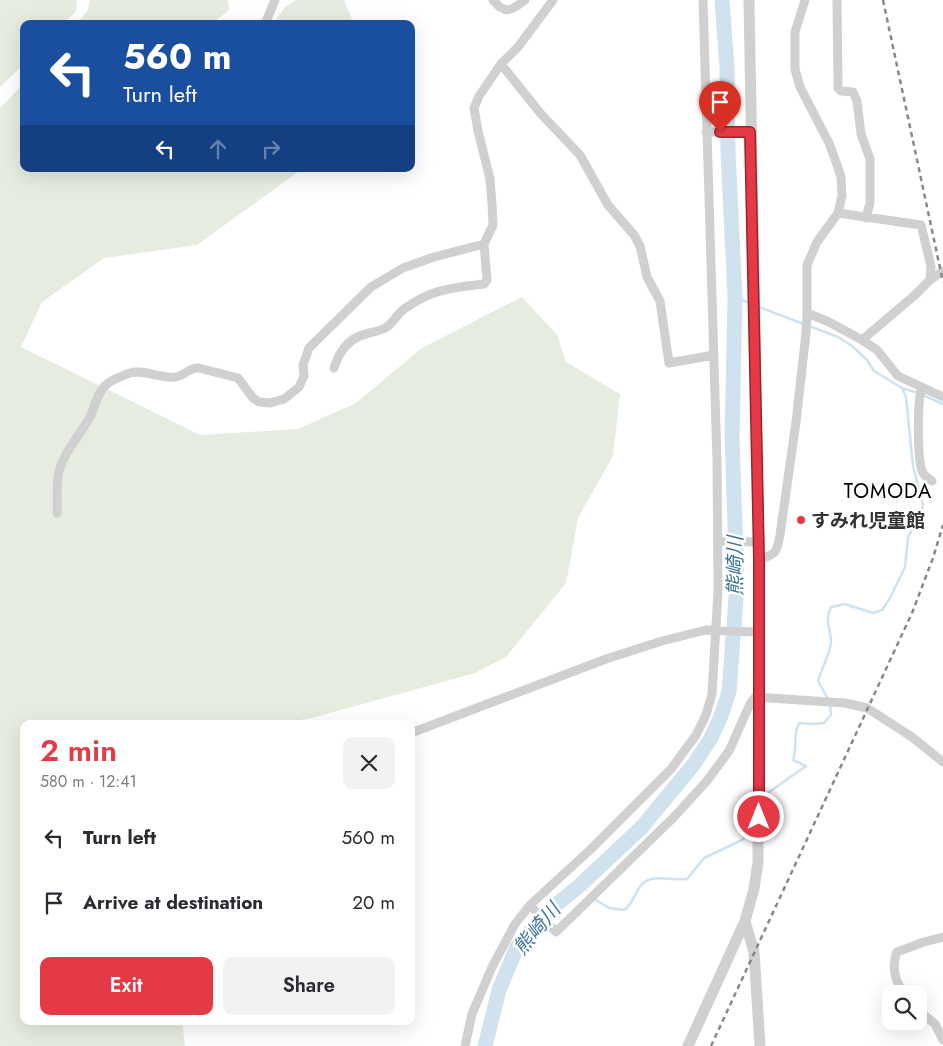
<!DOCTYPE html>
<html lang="en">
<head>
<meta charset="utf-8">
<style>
	body { margin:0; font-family:Jost,"Noto Sans JP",sans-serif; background:#f2f2f3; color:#2b2b33; height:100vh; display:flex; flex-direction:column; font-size:19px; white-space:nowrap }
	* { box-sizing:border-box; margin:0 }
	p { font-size:16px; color:#7c7c81 }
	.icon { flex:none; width:28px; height:28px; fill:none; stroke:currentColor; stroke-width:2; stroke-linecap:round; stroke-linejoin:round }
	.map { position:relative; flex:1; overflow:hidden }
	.details { position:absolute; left:20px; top:720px; width:395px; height:305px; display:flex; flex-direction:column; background:#fff; border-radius:10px; box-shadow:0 5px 20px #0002 }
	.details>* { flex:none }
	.banner { position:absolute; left:20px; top:20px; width:395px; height:152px; border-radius:10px; box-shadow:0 5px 20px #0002; background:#1a4fa0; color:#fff; overflow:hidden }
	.controls { position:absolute; left:882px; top:985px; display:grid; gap:10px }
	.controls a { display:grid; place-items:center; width:45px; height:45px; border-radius:10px; background:#fff; box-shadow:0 5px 20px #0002; font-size:25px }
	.pin { position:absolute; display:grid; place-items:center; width:42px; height:42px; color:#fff; margin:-51px -21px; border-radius:50% 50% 50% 0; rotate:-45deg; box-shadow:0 0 5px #0007 }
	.pin .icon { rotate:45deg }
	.me { position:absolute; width:55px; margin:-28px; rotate:0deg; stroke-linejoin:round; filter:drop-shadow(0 0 4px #0008) }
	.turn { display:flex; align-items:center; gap:18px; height:105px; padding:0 20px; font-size:22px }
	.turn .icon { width:65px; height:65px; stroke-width:2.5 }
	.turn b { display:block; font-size:35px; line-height:42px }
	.lanes { display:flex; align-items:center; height:48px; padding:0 20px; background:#0003; justify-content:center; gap:25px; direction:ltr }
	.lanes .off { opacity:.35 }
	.round { display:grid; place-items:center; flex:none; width:52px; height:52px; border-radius:10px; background:#f2f2f3 }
	.overview { display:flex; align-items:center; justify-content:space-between; height:85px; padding:0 20px }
	h1 { font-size:30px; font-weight:600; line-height:38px; color:#e63946 }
	.primary-button { display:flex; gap:10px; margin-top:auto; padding:10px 20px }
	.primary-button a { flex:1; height:58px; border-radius:10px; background:#e63946; color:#fff; font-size:20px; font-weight:600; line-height:58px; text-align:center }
	.primary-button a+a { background:#f2f2f3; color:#2b2b33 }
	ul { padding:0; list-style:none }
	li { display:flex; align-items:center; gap:15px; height:65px; padding:0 20px }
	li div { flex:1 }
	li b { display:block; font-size:19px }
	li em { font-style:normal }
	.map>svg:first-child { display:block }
	.green { fill:#e6ecdf }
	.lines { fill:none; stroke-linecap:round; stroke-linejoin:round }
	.stream { stroke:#cfe2ee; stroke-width:2.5 }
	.river { stroke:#cfe2ee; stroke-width:15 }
	.minor { stroke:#d0d0d0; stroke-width:9 }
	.tertiary { stroke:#d0d0d0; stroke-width:11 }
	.rail { stroke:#888; stroke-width:2.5; stroke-dasharray:5 4; stroke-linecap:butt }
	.route-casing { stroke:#96252e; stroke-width:12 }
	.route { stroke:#e63946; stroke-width:9 }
	.poi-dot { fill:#e63946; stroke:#fff; stroke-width:2 }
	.labels { text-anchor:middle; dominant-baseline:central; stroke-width:5; stroke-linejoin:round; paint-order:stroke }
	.poi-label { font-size:19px; font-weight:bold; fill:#333; stroke:#fff; text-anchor:start }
	.neighbourhood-label { font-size:20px; letter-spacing:1px; fill:#000; stroke:#fff }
	.water-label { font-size:20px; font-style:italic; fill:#3f7597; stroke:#fff }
</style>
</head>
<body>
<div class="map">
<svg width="943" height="1046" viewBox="0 0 943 1046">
	<rect width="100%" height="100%" fill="#fff"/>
	<!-- green -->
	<path class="green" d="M 0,0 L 77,0 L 76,11 L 63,24 L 24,24 L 24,64 L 0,87 Z
		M 90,0 L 228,0 L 229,10 L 211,24 L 77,24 L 88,10 Z
		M 296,0 L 344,0 L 354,24 L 273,24 L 285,7 Z
		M 24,83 L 24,169 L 302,169 L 197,245 L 104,258 L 42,302 L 21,347 L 200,435 L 298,429 L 356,403 L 422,348 L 522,297 L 557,335 L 566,362 L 620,394 L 613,456 L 578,518 L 566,583 L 506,657 L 475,673 L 308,719 L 257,724 L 24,724 L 24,1021 L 182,1021 L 185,1046 L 0,1046 L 0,108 Z"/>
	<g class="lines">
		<!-- stream -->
		<path class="stream" d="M 735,297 L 752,304
			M 759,307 L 838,337 L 852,346 L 867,360 L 874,371 L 902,388 L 918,393
			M 923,395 L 943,404
			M 828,699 L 818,681 C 821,669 830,655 831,642 C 831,628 824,622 831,607 L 845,604 L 873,613 L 882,610 L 890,598 L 905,567 L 908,537 L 921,513 L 923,505 L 913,466 L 906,397 L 902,388
			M 762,797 L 806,766 L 793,760 C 798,746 792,736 799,723 L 811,724 L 824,723 L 831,715 L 830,704
			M 596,900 L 609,908 L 624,910 C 635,903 635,887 646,881 C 658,875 674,881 687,879 L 704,858 L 742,840 L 747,835 L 749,808 L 754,804"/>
		<!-- river -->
		<path class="river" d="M 485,1046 L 499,990 L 517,947 L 546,913 L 578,887 L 642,827 L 694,764 L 711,738 L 721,716 L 729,692 L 737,585 L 732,437 L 735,297 L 728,151 L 727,68 L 722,0"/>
		<!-- minor -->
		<path class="minor" d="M 493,0 C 505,15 511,11 525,0
			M 837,0 L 838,88 L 841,91 L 853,92 L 857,101 L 861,134 L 870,159 L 870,203 L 866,218
			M 265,24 L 275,0
			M 501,64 L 541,114 L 580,155 L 608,205 L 634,235 L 640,246 L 647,277 L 660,301 L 669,363 L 714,355
			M 706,132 L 750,132
			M 838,213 L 921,225 L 931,266 L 930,280
			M 807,313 L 829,322 L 862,340 L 877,350 L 898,376 L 943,397
			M 862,340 L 915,295 L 930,280 L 943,271
			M 334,368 C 339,352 349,338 366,334 C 372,332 380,331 385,328 C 393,324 397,314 404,309 C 432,289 450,288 484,284 L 487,280 L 484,244 L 493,225 L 492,204 L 490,179 L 478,131 L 474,108 L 479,96 L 501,64 L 518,47 L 553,0
			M 922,388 C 917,400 917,462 923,473 C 925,476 929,479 932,481
			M 57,513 C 58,498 55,482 60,468 C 66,448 82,433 91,415 C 95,405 98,392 106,385 C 112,379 122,376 130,373 C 145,369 160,379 175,377 C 185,376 189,367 199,368 L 238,378 L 253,398 L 259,402 L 270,403 L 284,399 L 299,387 L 304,376 L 303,365 L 309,348 L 371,287 L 403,268 L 434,257 L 484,244
			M 718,541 L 758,542
			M 759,559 C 776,555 777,552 780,535 L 796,422 L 806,333 L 807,313 L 807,265 L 817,242 L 838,213 L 842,196 L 841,177 L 836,162 L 829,143 L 800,87 L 795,69 L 795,32 L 805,0
			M 411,733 L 606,659 L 662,641 L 706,630 L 758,632
			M 530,905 L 556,932 L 674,817 L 706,782 L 729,751 L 750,704 L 755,697 L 845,703 L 867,708 L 912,737 L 943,762
			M 904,994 C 895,981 891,967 897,952 L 924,942 L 943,937
			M 919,1011 L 935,1024 L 943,1040
			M 465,1046 L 472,1014 L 492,967 L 515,924 L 530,905 L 591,849 L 671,769 L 696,735 L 706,715 L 712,694 L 718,591 L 717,461 L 703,0"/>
		<!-- tertiary -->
		<path class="tertiary" d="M 745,921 L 754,952 L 760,1046
			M 688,1046 L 745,921 L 754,889 L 758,862 L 759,559 L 749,0"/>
		<!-- rail -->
		<path class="rail" d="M 883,0 L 943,282
			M 711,1046 L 912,613 L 933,558 L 943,525"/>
	</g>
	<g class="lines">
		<defs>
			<path id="route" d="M 720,132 L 750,132 L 759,558 L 759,817"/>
		</defs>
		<!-- route casing -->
		<use href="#route" class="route-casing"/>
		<!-- route -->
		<use href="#route" class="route"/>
	</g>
	<!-- markers -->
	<circle class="poi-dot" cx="801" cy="520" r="5"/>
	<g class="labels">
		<!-- poi labels -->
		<g class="poi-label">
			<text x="811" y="520">すみれ児童館</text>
		</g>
		<!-- neighbourhood labels -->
		<g class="neighbourhood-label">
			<text x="888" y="491">TOMODA</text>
		</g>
		<!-- water labels -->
		<g class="water-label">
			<text transform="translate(735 566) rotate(-90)">熊崎川</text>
			<text transform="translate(537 929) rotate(-50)">熊崎川</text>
		</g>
	</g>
</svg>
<div class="controls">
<a><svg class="icon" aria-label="search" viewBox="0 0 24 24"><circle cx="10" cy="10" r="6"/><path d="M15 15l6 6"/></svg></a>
</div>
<div class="pin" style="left:720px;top:132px;background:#d93025"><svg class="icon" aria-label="arrive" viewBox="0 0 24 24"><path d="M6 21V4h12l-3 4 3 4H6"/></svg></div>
<svg class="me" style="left:759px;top:817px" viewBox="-20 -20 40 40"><circle r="17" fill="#e63946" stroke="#fff" stroke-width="3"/><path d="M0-11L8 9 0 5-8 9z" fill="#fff"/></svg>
<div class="banner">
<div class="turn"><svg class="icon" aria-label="left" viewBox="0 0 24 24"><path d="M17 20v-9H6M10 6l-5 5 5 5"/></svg><div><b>560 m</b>Turn left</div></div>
<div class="lanes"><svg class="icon" aria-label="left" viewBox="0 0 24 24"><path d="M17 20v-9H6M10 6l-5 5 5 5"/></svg><svg class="icon off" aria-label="ahead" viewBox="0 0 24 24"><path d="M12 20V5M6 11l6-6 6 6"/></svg><svg class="icon off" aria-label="right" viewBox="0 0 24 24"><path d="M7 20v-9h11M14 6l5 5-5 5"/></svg></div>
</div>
<section class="details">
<div class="overview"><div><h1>2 min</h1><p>580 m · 12:41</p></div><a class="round"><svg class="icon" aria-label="close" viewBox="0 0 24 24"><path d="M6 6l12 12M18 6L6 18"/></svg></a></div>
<ul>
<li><svg class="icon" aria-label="left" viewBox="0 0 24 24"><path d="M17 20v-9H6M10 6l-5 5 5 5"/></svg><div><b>Turn left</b></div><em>560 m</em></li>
<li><svg class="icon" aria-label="arrive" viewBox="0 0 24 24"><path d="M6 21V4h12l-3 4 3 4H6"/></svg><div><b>Arrive at destination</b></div><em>20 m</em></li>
</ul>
<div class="primary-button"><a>Exit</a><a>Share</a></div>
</section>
</div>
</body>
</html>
